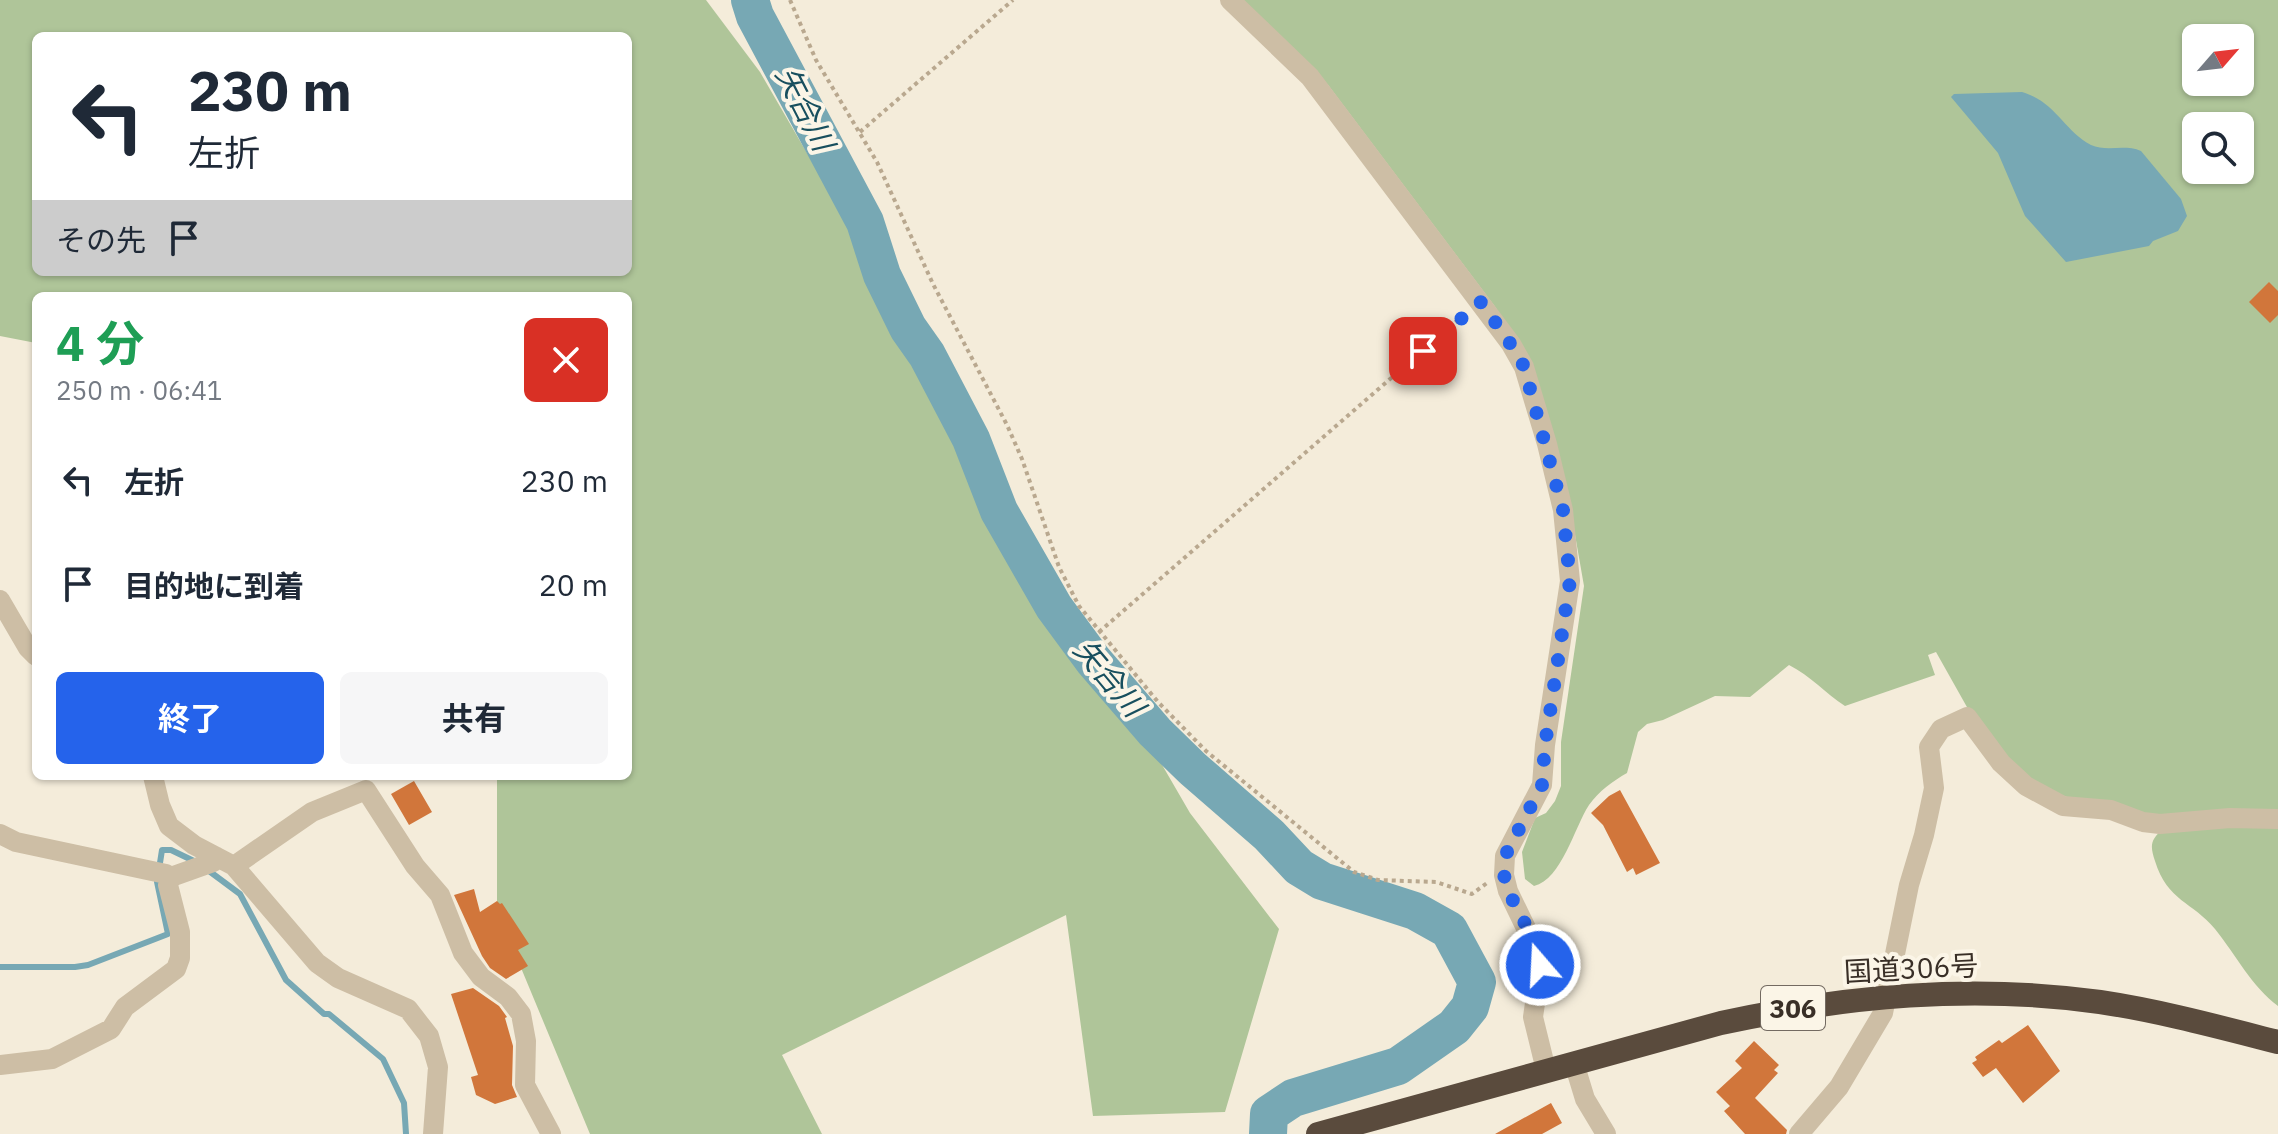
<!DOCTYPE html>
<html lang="ja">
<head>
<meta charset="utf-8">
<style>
	body { margin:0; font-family:"IBM Plex Sans","Noto Sans JP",sans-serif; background:#f6f6f7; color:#1f2937; height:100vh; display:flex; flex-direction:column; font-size:30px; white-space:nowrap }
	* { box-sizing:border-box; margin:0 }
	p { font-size:26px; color:#747a83 }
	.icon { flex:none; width:44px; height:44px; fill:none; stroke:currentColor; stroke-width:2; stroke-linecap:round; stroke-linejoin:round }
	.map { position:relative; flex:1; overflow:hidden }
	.drawer { position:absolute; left:32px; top:292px; width:600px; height:488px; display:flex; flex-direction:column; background:#fff; border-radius:12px; box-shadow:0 2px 6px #0004 }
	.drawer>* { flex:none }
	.banner { position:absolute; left:32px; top:32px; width:600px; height:244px; border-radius:12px; box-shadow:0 2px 6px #0004; background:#fff; color:#1f2937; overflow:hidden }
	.needle { width:52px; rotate:62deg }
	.controls { position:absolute; left:2182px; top:24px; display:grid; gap:16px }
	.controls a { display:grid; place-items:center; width:72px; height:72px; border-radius:12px; background:#fff; box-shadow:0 2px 6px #0004; font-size:40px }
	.pin { position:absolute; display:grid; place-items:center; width:68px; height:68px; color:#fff; margin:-34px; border-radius:16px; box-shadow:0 4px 12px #0006 }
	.me { position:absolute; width:88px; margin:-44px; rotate:341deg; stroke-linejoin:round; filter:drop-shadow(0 0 6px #0008) }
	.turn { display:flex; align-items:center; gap:28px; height:168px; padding:0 24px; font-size:36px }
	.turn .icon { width:104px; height:104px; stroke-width:2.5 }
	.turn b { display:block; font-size:56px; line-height:68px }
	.then { display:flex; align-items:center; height:76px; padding:0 24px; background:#0003; gap:16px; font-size:30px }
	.round { display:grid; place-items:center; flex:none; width:84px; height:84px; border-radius:12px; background:#f6f6f7 }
	.summary { display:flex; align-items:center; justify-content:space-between; height:136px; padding:0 24px }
	h1 { font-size:48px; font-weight:700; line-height:60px; color:#1e9e55 }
	.cta { display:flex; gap:16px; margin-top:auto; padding:16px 24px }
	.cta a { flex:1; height:92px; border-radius:12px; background:#2563eb; color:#fff; font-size:32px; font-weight:700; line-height:92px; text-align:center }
	.cta a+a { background:#f6f6f7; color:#1f2937 }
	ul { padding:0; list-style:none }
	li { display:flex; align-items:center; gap:24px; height:104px; padding:0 24px }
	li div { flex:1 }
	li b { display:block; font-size:30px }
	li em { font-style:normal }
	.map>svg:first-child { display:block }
	.green { fill:#afc599; fill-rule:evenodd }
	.water { fill:#77a8b4 }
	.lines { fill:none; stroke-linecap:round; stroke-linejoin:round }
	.stream { stroke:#77a8b4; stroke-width:6 }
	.river { stroke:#77a8b4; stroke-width:38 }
	.building { fill:#d1763b }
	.path { stroke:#b9a88f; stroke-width:4; stroke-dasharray:4 4; stroke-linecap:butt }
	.minor { stroke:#cdbea5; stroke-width:20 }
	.highway { stroke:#5a4b3d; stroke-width:24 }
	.route { stroke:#2563eb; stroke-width:14; stroke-dasharray:0 25.2 }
	.labels { text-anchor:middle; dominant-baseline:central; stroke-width:8; stroke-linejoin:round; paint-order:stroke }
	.shield { fill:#fbf5e7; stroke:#736a61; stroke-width:2 }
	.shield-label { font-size:26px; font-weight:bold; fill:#392f27 }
	.street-label { font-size:28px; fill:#392f27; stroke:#fbf5e7 }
	.water-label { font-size:30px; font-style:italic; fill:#184f5e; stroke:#fbf5e7 }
</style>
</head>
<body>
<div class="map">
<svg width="2278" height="1134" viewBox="0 0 2278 1134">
	<rect width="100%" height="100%" fill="#f4ecda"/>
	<!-- green -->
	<path class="green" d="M 0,0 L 706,0 L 760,72 L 1190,813 L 1279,929 L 1225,1112 L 1093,1116 L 1066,915 L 782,1055 L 822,1134 L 590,1134 L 497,910 L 497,776 L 628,776 L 628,296 L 36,296 L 36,343 L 0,336 ZM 36,36 L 628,36 L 628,272 L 36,272 Z
		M 1240,0 L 2278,0 L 2278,814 L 2171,817 L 2091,806 L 2029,783 L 1981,732 L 1936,652 L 1928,655 L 1935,675 L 1845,706 C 1825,693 1811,676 1789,665 L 1750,697 L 1715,696 L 1663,720 L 1647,724 L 1638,732 L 1627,773 C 1613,781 1599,791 1589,805 C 1574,828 1562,879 1534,886 L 1525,879 L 1522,852 L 1535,818 L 1546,813 L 1555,801 L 1561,786 L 1561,742 L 1584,586 L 1571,512 L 1496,308 L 1328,85 ZM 2196,38 L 2240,38 L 2240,82 L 2196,82 ZM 2196,126 L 2240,126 L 2240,170 L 2196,170 Z
		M 2278,825 L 2278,1006 C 2252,987 2236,955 2215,929 C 2193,902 2167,901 2155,861 C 2150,846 2150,840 2163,829 Z"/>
	<!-- water -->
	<path class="water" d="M 2022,92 C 2056,102 2064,131 2091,145 C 2106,152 2125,144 2141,151 L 2181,199 L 2187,216 L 2178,231 L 2153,241 L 2149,246 L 2066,262 L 2025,216 L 1998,153 L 1951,97 L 1954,94 Z"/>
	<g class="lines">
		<!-- stream -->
		<path class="stream" d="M 205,868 L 240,894 L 286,980 L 324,1014 L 329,1014 L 383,1059 L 404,1103 L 406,1134
			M 0,967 L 75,967 L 88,965 L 168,934 L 157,882 L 162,850 L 171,850 L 196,862"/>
		<!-- river -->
		<path class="river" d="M 750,0 L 755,16 L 865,222 L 882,275 L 908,328 L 927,355 L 971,439 L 999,511 L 1054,607 L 1093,660 L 1155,732 L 1193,769 L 1269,835 L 1299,867 L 1322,881 L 1415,911 L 1449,930 L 1477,982 L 1470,1007 L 1454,1027 L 1398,1066 L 1293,1098 L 1269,1114 L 1268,1134"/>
	</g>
	<!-- building -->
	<path class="building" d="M 2269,282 L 2278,291 L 2278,315 L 2270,323 L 2249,302 Z
		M 414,781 L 432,812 L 409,825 L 391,794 Z
		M 1620,790 L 1660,863 L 1636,875 L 1633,868 L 1627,872 L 1603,825 L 1591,813 L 1609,796 Z
		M 474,889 L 480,912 L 497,901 L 500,904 L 502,903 L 529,944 L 518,950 L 528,966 L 506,979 L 490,968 L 482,956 L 454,895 Z
		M 473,988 L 499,1006 L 507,1017 L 505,1018 L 513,1046 L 512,1085 L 517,1097 L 495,1104 L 476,1095 L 471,1077 L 478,1075 L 451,994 Z
		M 2028,1025 L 2060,1071 L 2023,1103 L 1996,1068 L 1983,1077 L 1972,1063 L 1977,1060 L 1975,1057 L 1999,1040 L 2002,1043 Z
		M 1754,1041 L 1779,1065 L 1774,1070 L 1778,1073 L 1755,1098 L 1787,1130 L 1786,1134 L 1745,1134 L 1724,1111 L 1730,1106 L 1716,1092 L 1742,1068 L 1735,1061 Z
		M 1551,1103 L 1562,1123 L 1542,1134 L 1495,1134 Z"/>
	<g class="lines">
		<!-- path -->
		<path class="path" d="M 790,0 L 816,60 L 877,162 L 933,284 L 1007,425 L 1022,459 L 1059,567 L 1079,606 L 1158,702 L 1206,751 L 1354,872 L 1378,880 L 1436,882 L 1472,894 L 1487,883
			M 860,132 L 1013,0
			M 1099,632 L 1466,313"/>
		<!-- minor -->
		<path class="minor" d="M 1230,0 L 1310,77 L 1511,344 L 1524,367 L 1547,444 L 1563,510 L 1570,581 L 1545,745 L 1542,785 L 1505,856 L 1504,875 L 1508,891 L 1538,953 L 1539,976 L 1533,1017 L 1546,1070
			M 0,600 L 28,648 L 36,656
			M 153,776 L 160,805 L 169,826 L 194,845 L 234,866 L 317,963 L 338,978 L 408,1009 L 429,1036 L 438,1067 L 433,1134
			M 0,834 L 16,842 L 166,874 L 171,877 L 213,862 L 217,857
			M 234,866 L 312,812 L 366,790 L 415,866 L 440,895 L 463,953 L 481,977 L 508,997 L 521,1014 L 526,1041 L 525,1085 L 551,1134
			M 1574,1063 L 1585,1099 L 1606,1134
			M 0,1065 L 52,1059 L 111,1029 L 125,1007 L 176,969 L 180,958 L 180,932 L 168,885 L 171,877
			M 1799,1134 L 1839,1087 L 1883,1013 L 1909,885 L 1924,835 L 1934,788 L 1929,747 L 1941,729 L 1967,717 L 2001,763 L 2026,786 L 2063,806 L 2111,810 L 2143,822 L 2160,824 L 2230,818 L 2278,819"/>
		<!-- highway -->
		<path class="highway" d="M 1318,1134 L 1721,1023 C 1846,996 1972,984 2100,1002 C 2160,1011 2219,1027 2278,1042"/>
	</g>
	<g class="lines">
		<!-- route -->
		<path class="route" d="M 1423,351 L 1481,302 L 1519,356 L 1524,367 L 1563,510 L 1570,581 L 1545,745 L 1542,785 L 1505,856 L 1504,875 L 1508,891 L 1534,941 L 1540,965"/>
	</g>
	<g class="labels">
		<!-- shield labels -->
		<rect class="shield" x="1761" y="986" width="64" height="44" rx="6"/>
		<g class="shield-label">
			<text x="1793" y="1008">306</text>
		</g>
		<!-- street labels -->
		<g class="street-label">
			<text transform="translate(1911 968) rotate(-3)">国道306号</text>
		</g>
		<!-- water labels -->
		<g class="water-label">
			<text transform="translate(806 108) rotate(63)">矢合川</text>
			<text transform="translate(1110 677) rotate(50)">矢合川</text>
		</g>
	</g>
</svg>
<div class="controls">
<a><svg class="needle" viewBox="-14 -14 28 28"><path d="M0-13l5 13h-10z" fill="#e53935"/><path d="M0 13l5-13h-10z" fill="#747a83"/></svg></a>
<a><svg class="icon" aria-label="search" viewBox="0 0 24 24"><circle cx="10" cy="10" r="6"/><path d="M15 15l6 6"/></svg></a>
</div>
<div class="pin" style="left:1423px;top:351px;background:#d93025"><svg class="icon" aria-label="arrive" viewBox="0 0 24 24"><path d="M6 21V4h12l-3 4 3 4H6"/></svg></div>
<svg class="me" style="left:1540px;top:965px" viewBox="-20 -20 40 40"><circle r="17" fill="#2563eb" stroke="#fff" stroke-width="3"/><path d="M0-11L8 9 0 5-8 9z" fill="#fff"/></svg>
<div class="banner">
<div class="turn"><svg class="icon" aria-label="left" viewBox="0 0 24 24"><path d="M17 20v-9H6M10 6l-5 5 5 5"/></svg><div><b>230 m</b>左折</div></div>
<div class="then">その先<svg class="icon" aria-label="arrive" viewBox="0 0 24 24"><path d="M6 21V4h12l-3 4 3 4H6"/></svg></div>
</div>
<section class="drawer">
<div class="summary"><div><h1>4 分</h1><p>250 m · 06:41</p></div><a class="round" style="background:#d93025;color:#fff"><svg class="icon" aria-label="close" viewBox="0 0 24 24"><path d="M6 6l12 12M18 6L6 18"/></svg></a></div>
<ul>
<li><svg class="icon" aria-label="left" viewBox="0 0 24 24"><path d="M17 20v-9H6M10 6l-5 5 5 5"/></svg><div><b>左折</b></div><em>230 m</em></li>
<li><svg class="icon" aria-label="arrive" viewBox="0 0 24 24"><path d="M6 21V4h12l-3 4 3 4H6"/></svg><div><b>目的地に到着</b></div><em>20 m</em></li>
</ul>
<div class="cta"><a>終了</a><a>共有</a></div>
</section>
</div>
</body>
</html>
